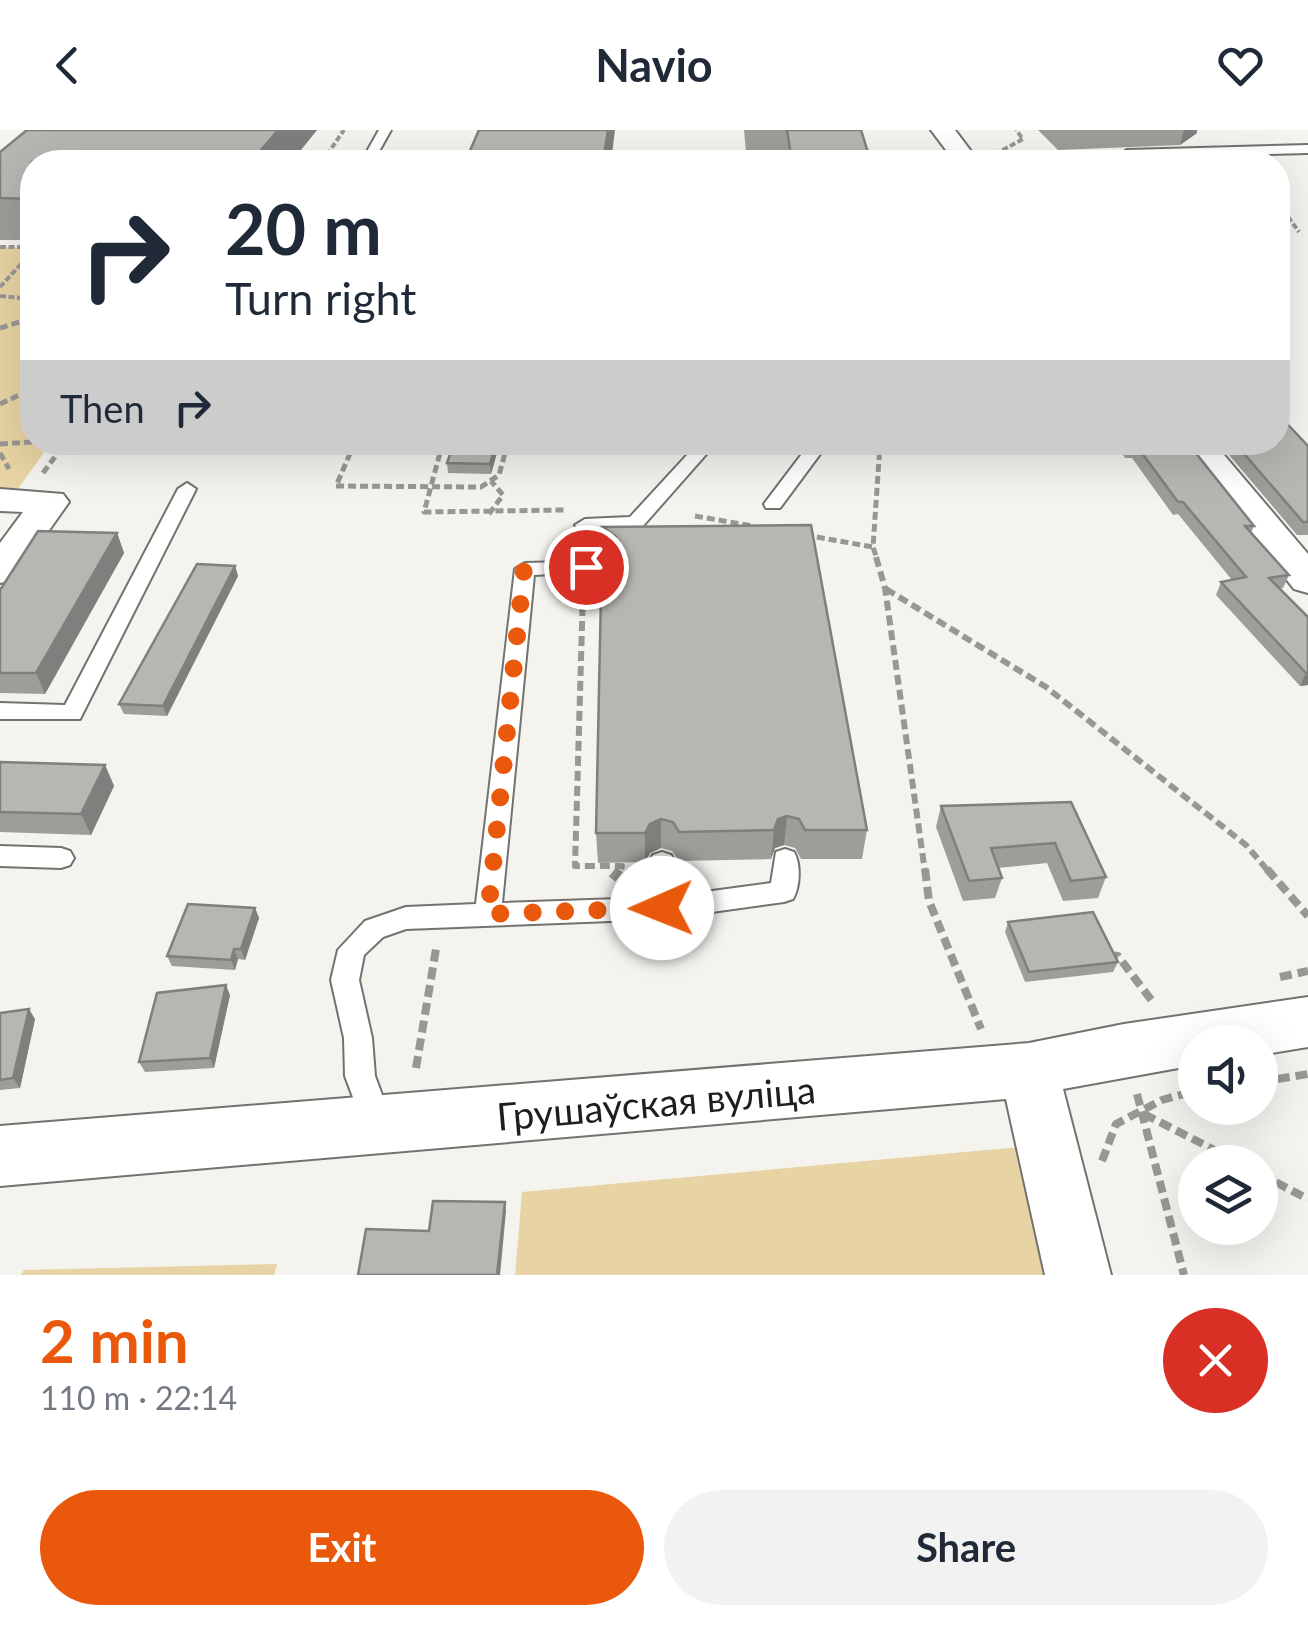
<!DOCTYPE html>
<html lang="en">
<head>
<meta charset="utf-8">
<style>
	body { margin:0; font-family:Lato,sans-serif; background:#f2f2f3; color:#1f2937; height:100vh; display:flex; flex-direction:column; font-size:38px; white-space:nowrap }
	* { box-sizing:border-box; margin:0 }
	p { font-size:32px; color:#747a83 }
	.icon { flex:none; width:55px; height:55px; fill:none; stroke:currentColor; stroke-width:2; stroke-linecap:round; stroke-linejoin:round }
	.map { position:relative; height:1145px; overflow:hidden }
	.sheet { display:flex; flex-direction:column; background:#fff; flex:1 }
	.sheet>* { flex:none }
	.hud { position:absolute; left:20px; top:20px; width:1270px; height:305px; border-radius:40px; box-shadow:0 10px 40px #0002; background:#fff; color:#1f2937; overflow:hidden }
	.buttons { position:absolute; left:1178px; top:895px; display:grid; gap:20px }
	.buttons a { display:grid; place-items:center; width:100px; height:100px; border-radius:50%; background:#fff; box-shadow:0 10px 40px #0002; font-size:50px }
	.pin { position:absolute; display:grid; place-items:center; width:85px; height:85px; color:#fff; margin:-42px; border:5px solid #fff; border-radius:50%; box-shadow:0 2px 10px #0007 }
	.me { position:absolute; width:110px; margin:-55px; rotate:269deg; stroke-linejoin:round; filter:drop-shadow(0 0 8px #0008) }
	.turn { display:flex; align-items:center; gap:35px; height:210px; padding:0 40px; font-size:45px }
	.turn .icon { width:130px; height:130px; stroke-width:2.5 }
	.turn b { display:block; font-size:70px; line-height:85px }
	.then { display:flex; align-items:center; height:95px; padding:0 40px; background:#0003; gap:20px; font-size:38px }
	.round { display:grid; place-items:center; flex:none; width:105px; height:105px; border-radius:52px; background:#f2f2f3 }
	.head { display:flex; align-items:center; justify-content:space-between; height:170px; padding:0 40px }
	h1 { font-size:60px; font-weight:700; line-height:75px; color:#ea580c }
	.button { display:flex; gap:20px; margin-top:auto; padding:20px 40px }
	.button a { flex:1; height:115px; border-radius:60px; background:#ea580c; color:#fff; font-size:40px; font-weight:700; line-height:115px; text-align:center }
	.button a+a { background:#f2f2f3; color:#1f2937 }
	header { display:flex; justify-content:space-between; align-items:center; height:130px; padding:0 40px; background:#fff; font-size:45px; font-weight:700 }
	.map>svg:first-child { display:block }
	.green { fill:#e7d3a3 }
	.lines { fill:none; stroke-linecap:round; stroke-linejoin:round }
	.lane-casing { stroke:#74726e; stroke-width:4 }
	.street-casing { stroke:#74726e; stroke-width:4 }
	.path-far3 { stroke:#989794; stroke-width:4; stroke-dasharray:6 2.5; stroke-linecap:butt }
	.path-far2 { stroke:#989794; stroke-width:5; stroke-dasharray:8 4; stroke-linecap:butt }
	.path-far1 { stroke:#989794; stroke-width:6; stroke-dasharray:10 5; stroke-linecap:butt }
	.path { stroke:#989794; stroke-width:8; stroke-dasharray:12 6; stroke-linecap:butt }
	.lane { fill:#fff; fill-rule:evenodd }
	.street { fill:#fff; fill-rule:evenodd }
	.wall { fill:#9e9d99 }
	.shaded-wall { fill:#817f7d }
	.building { fill:#b8b6b2; stroke:#817f7d; stroke-width:2.5 }
	.route { stroke:#ea580c; stroke-width:18; stroke-dasharray:0 32.4 }
	.labels { text-anchor:middle; dominant-baseline:central; stroke-width:8; stroke-linejoin:round; paint-order:stroke }
	.near-street-label { font-size:38px; fill:#1f1e1c; stroke:#fff }
</style>
</head>
<body>
<header><svg class="icon" aria-label="back" viewBox="0 0 24 24"><path d="M15 5l-7 7 7 7"/></svg>Navio<svg class="icon" aria-label="heart" viewBox="0 0 24 24"><path d="M12 20l-8-8c-3-5 5-10 8-4 3-6 11-1 8 4z"/></svg></header>
<div class="map">
<svg width="1308" height="1145" viewBox="0 0 1308 1145">
	<rect width="100%" height="100%" fill="#f4f3ee"/>
	<!-- green -->
	<path class="green" d="M 0,117 L 32,118 L 32,312 L 51,313 L 17,360 L 0,359 Z
		M 1020,1017 L 1043,1145 L 515,1145 L 522,1062 Z
		M 277,1134 L 274,1145 L 21,1145 L 24,1140 Z"/>
	<g class="lines">
		<defs>
			<path id="lane" d="M 379,0 L 391,0 L 373,32 L 361,32 Z
				M 1308,15 L 1308,23 L 1130,28 L 1123,32 L 1110,32 L 1127,20 Z
				M 587,312 L 623,312 L 602,322 Z
				M 699,312 L 717,312 L 642,397 L 578,399 L 575,395 L 585,389 L 630,387 Z
				M 811,312 L 829,312 L 780,378 L 766,378 L 764,374 Z
				M 187,353 L 196,359 L 80,589 L 0,589 L 0,573 L 65,575 L 178,359 Z
				M 603,431 L 613,437 L 610,441 L 534,445 L 502,773 L 649,768 L 649,732 L 653,725 L 662,722 L 671,725 L 675,732 L 675,766 L 771,753 L 776,722 L 785,719 L 794,722 C 801,734 800,757 793,769 L 784,772 L 662,789 L 406,799 L 383,807 L 364,825 L 359,850 L 372,908 L 375,946 L 392,992 L 388,1002 L 377,1006 L 366,1002 L 345,946 L 344,908 L 331,850 L 338,820 L 365,791 L 406,777 L 476,774 L 515,439 L 525,433 Z
				M 0,716 L 61,718 L 70,721 L 74,728 L 70,735 L 61,738 L 0,736 Z"/>
			<path id="street" d="M 931,0 L 955,0 L 979,32 L 955,32 Z
				M 1177,312 L 1213,312 L 1308,424 L 1308,463 L 1294,459 Z
				M 0,359 L 63,364 L 69,372 L 14,450 L 0,453 L 0,413 L 23,382 L 0,381 Z
				M 1308,867 L 1308,917 L 1260,925 L 1260,912 L 1195,912 L 1195,935 L 1063,959 L 1111,1145 L 1045,1145 L 1006,969 L 0,1056 L 0,996 L 1029,913 L 1124,894 Z"/>
		</defs>
		<!-- lane casing -->
		<use href="#lane" class="lane-casing"/>
		<!-- street casing -->
		<use href="#street" class="street-casing"/>
		<!-- path-far3 -->
		<path class="path-far3" d="M 871,24 L 875,32
			M 995,24 L 1023,9 L 1016,0
			M 608,26 L 738,26 L 739,31 L 747,31
			M 322,32 L 344,0
			M 1278,73 L 1299,102
			M 0,117 L 32,117
			M 0,157 L 32,122
			M 0,166 L 32,169"/>
		<!-- path-far2 -->
		<path class="path-far2" d="M 0,198 L 32,188
			M 0,274 L 32,259
			M 115,312 L 352,320
			M 355,312 L 336,356 L 481,357 L 499,345 L 508,312
			M 443,312 L 424,382 L 564,380
			M 876,312 L 880,315 L 873,417 L 877,429
			M 0,314 L 32,312
			M 0,323 L 9,339
			M 43,343 L 66,312
			M 489,384 L 503,365 L 491,351
			M 695,386 L 753,396
			M 805,405 L 873,417"/>
		<!-- path-far1 -->
		<path class="path-far1" d="M 876,427 L 885,458 L 925,742
			M 886,459 L 1046,557 L 1246,715 L 1269,742
			M 583,461 L 575,736 L 622,736 L 618,742"/>
		<!-- path -->
		<path class="path" d="M 925,739 L 929,771 L 981,899
			M 1267,739 L 1308,786
			M 612,749 L 620,739
			M 1107,825 L 1118,826 L 1152,871
			M 1280,847 L 1308,841
			M 416,938 L 436,819
			M 1260,952 L 1308,944
			M 1137,964 L 1184,1145
			M 1144,984 L 1238,1032
			M 1102,1031 L 1116,994 L 1162,970 L 1195,961
			M 1260,1044 L 1308,1069"/>
		<!-- lane -->
		<use href="#lane" class="lane"/>
		<!-- street -->
		<use href="#street" class="street"/>
	</g>
	<!-- wall -->
	<path class="wall" d="M 27,0 L 317,0 L 291,32 L 32,32 L 32,110 L 0,110 L 0,22 Z
		M 744,0 L 861,0 L 870,29 L 870,32 L 747,32 Z
		M 1038,0 L 1197,0 L 1197,3 L 1180,15 L 1058,20 Z
		M 500,312 L 491,344 L 448,343 L 447,333 Z
		M 1114,312 L 1187,312 L 1254,396 L 1251,403 L 1289,445 L 1283,458 L 1280,459 L 1308,487 L 1308,555 L 1300,556 L 1216,465 L 1221,452 L 1232,450 L 1178,384 L 1173,385 L 1132,328 L 1125,328 Z
		M 1218,312 L 1278,312 L 1308,316 L 1308,405 L 1297,405 Z
		M 811,395 L 867,700 L 862,729 L 801,729 L 795,718 L 784,715 L 775,718 L 771,729 L 679,731 L 672,721 L 661,718 L 650,723 L 645,732 L 598,733 L 596,703 L 603,397 Z
		M 117,403 L 124,423 L 45,564 L 0,563 L 0,460 Z
		M 235,436 L 238,446 L 167,586 L 124,584 L 119,574 Z
		M 0,632 L 105,635 L 114,656 L 91,705 L 0,702 Z
		M 1071,672 L 1106,747 L 1098,768 L 1063,771 L 1047,733 L 998,738 L 1002,748 L 995,768 L 963,771 L 936,697 L 941,676 Z
		M 255,778 L 259,788 L 245,830 L 238,829 L 235,840 L 172,836 L 167,826 Z
		M 1008,792 L 1118,832 L 1113,842 L 1025,852 L 1005,802 Z
		M 230,865 L 214,938 L 145,942 L 139,932 Z
		M 0,883 L 35,889 L 20,958 L 0,960 Z"/>
	<!-- shaded-wall -->
	<path class="shaded-wall" d="M 278,0 L 317,0 L 291,32 L 251,32 Z
		M 608,0 L 615,0 L 611,32 L 603,32 Z
		M 1184,0 L 1197,0 L 1197,3 L 1180,15 Z
		M 496,312 L 500,312 L 491,344 L 490,334 Z
		M 117,403 L 124,423 L 45,564 L 36,543 Z
		M 235,436 L 238,446 L 167,586 L 163,576 Z
		M 1306,543 L 1308,543 L 1308,555 L 1300,556 Z
		M 105,635 L 114,656 L 91,705 L 81,684 Z
		M 787,686 L 784,715 L 775,718 L 771,729 L 774,700 L 778,689 Z
		M 661,689 L 661,718 L 650,723 L 645,732 L 645,703 L 650,694 Z
		M 255,778 L 259,788 L 245,830 L 241,819 Z
		M 234,819 L 238,829 L 235,840 L 231,830 Z
		M 226,855 L 230,865 L 214,938 L 210,928 Z
		M 29,879 L 35,889 L 20,958 L 13,948 Z
		M 505,1072 L 506,1081 L 500,1145 L 497,1145 Z"/>
	<!-- building -->
	<path class="building" d="M 27,0 L 278,0 L 251,32 L 32,32 L 32,69 L 0,68 L 0,22 Z
		M 479,0 L 608,0 L 603,32 L 465,32 Z
		M 787,0 L 861,0 L 870,29 L 863,29 L 864,32 L 792,32 Z
		M 1278,284 L 1308,316 L 1308,392 L 1303,392 L 1234,312 L 1278,312 Z
		M 454,312 L 496,312 L 490,334 L 447,333 Z
		M 1127,312 L 1187,312 L 1254,396 L 1245,396 L 1289,445 L 1269,448 L 1308,487 L 1308,543 L 1306,543 L 1221,452 L 1246,447 L 1183,372 L 1178,372 L 1136,315 L 1129,315 Z
		M 811,395 L 867,700 L 805,700 L 799,689 L 787,686 L 778,689 L 774,700 L 679,702 L 673,692 L 661,689 L 650,694 L 645,703 L 596,703 L 602,416 L 612,414 L 616,407 L 603,397 Z
		M 38,401 L 117,403 L 36,543 L 0,543 L 0,460 Z
		M 197,434 L 235,436 L 163,576 L 119,574 Z
		M 0,632 L 105,635 L 81,684 L 0,682 Z
		M 1071,672 L 1106,747 L 1071,751 L 1055,713 L 991,718 L 1002,748 L 969,751 L 941,676 Z
		M 188,774 L 255,778 L 241,819 L 234,819 L 231,830 L 167,826 Z
		M 1093,782 L 1118,832 L 1029,842 L 1008,792 Z
		M 226,855 L 210,928 L 139,932 L 157,863 Z
		M 29,879 L 13,948 L 0,950 L 0,883 Z
		M 433,1071 L 505,1072 L 497,1145 L 358,1145 L 366,1099 L 429,1101 Z"/>
	<g class="lines">
		<!-- route -->
		<path class="route" d="M 586,437 L 524,439 L 488,784 L 662,778"/>
	</g>
	<g class="labels">
		<!-- near-street labels -->
		<g class="near-street-label">
			<text transform="translate(656 972) rotate(-5)">Грушаўская вуліца</text>
		</g>
	</g>
</svg>
<div class="buttons">
<a><svg class="icon" aria-label="sound" viewBox="0 0 24 24"><path d="M4 9h4l5-4v14l-5-4H4zM17 9q2 3 0 6"/></svg></a>
<a><svg class="icon" aria-label="layers" viewBox="0 0 24 24"><path d="M12 4l9 5-9 5-9-5zM3 14l9 5 9-5"/></svg></a>
</div>
<div class="pin" style="left:586px;top:437px;background:#d93025"><svg class="icon" aria-label="arrive" viewBox="0 0 24 24"><path d="M6 21V4h12l-3 4 3 4H6"/></svg></div>
<svg class="me" style="left:662px;top:778px" viewBox="-20 -20 40 40"><circle r="19" fill="#fff"/><path d="M0-13L10 11 0 6-10 11z" fill="#ea580c"/></svg>
<div class="hud">
<div class="turn"><svg class="icon" aria-label="right" viewBox="0 0 24 24"><path d="M7 20v-9h11M14 6l5 5-5 5"/></svg><div><b>20 m</b>Turn right</div></div>
<div class="then">Then<svg class="icon" aria-label="right" viewBox="0 0 24 24"><path d="M7 20v-9h11M14 6l5 5-5 5"/></svg></div>
</div>
</div>
<section class="sheet">
<div class="head"><div><h1>2 min</h1><p>110 m · 22:14</p></div><a class="round" style="background:#d93025;color:#fff"><svg class="icon" aria-label="close" viewBox="0 0 24 24"><path d="M6 6l12 12M18 6L6 18"/></svg></a></div>
<div class="button"><a>Exit</a><a>Share</a></div>
</section>
</body>
</html>
